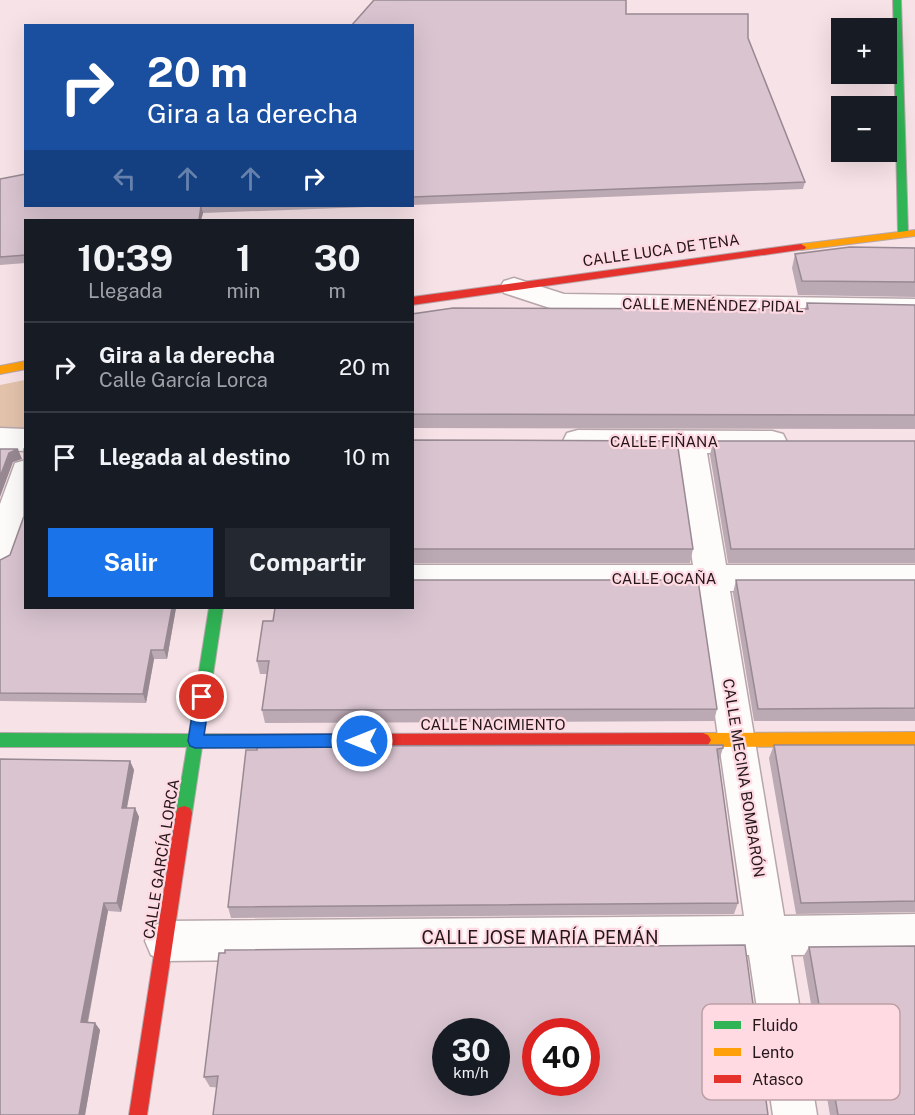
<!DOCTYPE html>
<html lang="es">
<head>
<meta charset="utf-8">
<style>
	body { margin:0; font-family:"Public Sans",sans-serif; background:#242831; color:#f1f3f6; height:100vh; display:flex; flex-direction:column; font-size:22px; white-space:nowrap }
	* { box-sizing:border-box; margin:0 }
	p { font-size:20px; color:#9ea1a6 }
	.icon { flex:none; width:33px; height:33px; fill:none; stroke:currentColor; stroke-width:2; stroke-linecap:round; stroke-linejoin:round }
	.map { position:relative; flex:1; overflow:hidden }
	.sheet { position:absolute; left:24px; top:219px; width:390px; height:390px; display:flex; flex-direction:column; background:#171b24; border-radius:0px; box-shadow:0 6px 24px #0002 }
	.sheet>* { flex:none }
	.banner { position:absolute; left:24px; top:24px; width:390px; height:183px; border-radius:0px; box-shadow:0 6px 24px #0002; background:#1a4fa0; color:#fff; overflow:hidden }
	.buttons { position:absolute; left:831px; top:18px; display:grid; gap:12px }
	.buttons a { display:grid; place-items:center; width:66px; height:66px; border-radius:0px; background:#171b24; box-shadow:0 6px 24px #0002; font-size:30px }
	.speed { position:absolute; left:432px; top:1018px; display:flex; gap:12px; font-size:30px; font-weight:700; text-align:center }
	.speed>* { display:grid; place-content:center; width:78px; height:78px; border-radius:50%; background:#171b24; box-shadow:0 6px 24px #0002; line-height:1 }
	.speed small { font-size:15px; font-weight:400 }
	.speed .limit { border:9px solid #d22; background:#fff; color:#111 }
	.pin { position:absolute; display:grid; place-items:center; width:51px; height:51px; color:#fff; margin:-26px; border:3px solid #fff; border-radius:50%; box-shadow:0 2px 6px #0007 }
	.me { position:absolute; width:66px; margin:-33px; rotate:270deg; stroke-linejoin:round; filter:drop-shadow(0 0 4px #0008) }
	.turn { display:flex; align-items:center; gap:21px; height:126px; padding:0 24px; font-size:27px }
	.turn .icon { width:78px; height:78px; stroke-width:2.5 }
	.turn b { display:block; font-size:42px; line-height:51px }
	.lanes { display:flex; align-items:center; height:57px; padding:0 24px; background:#0003; justify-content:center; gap:30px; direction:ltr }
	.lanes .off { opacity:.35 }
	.eta { display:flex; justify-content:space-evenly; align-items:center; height:102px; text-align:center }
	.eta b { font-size:36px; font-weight:700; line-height:42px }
	.primary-button { display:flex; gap:12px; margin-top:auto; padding:12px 24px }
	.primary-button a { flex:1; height:69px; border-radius:0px; background:#1a73e8; color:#fff; font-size:24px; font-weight:700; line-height:69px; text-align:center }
	.primary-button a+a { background:#242831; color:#f1f3f6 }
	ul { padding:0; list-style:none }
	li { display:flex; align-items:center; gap:18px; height:90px; padding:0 24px; border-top:2px solid #363941 }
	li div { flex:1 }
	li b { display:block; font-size:22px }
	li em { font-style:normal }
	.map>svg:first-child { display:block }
	.green { fill:#e4c3ac }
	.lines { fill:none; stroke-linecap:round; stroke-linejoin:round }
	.street-casing { stroke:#b7a7aa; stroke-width:3 }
	.fast-casing { stroke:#b7a7aa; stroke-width:2 }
	.slow-casing { stroke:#b7a7aa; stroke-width:2 }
	.jam-casing { stroke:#b7a7aa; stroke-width:2 }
	.street { fill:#fefbfb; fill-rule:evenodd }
	.fast { fill:#30b455; fill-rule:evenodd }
	.slow { fill:#ff9f0a; fill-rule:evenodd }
	.jam { fill:#e5322d; fill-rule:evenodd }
	.wall { fill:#bba9b3 }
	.shaded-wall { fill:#988992 }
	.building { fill:#d9c4d0; stroke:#988992; stroke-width:1.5; fill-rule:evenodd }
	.route { fill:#1a73e8; stroke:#114b97; stroke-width:1.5 }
	.labels { text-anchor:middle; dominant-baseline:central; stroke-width:4.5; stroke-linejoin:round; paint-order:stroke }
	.street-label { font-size:15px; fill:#24171a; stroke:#ffdae2 }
	.near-street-label { font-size:18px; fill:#24171a; stroke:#ffdae2 }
	.key { fill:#ffdae2; stroke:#bda0a6; stroke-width:1.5 }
	.key-label { font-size:16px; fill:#24171a }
</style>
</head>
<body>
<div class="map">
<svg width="915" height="1115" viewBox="0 0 915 1115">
	<rect width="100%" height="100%" fill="#f7e2e7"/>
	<!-- green -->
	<path class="green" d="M 25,380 L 25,428 L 0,427 L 0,385 Z"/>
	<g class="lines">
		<defs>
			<path id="street" d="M 514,278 L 564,294 L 915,299 L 915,317 L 562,312 L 504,293 L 500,287 L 504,281 Z
				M 0,428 L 26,429 L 26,451 L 0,450 Z
				M 578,430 L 772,431 L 783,434 L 787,442 L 783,450 L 772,453 L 707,453 L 726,565 L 915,565 L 915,591 L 730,591 L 784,916 L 915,914 L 915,954 L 791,955 L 817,1115 L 773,1115 L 749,955 L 165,961 L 151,955 L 145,941 L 151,927 L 165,921 L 744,916 L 697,591 L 412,591 L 412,565 L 693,565 L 676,453 L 578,452 L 567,449 L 563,441 L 567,433 Z
				M 26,460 L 26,525 L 12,564 L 0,568 L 0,504 L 15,463 Z"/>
			<path id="fast" d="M 893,0 L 901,0 L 908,233 L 903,236 L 898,233 Z
				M 209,608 L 223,608 L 204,734 L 318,734 L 323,736 L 326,741 L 323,746 L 318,748 L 202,747 L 192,813 L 190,818 L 184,820 L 178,818 L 176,813 L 187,747 L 0,747 L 0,733 L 189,734 Z"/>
			<path id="slow" d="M 915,230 L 915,236 L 801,250 L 796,247 L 801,244 Z
				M 26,361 L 26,369 L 0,374 L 0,366 Z
				M 915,732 L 915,746 L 703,747 L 698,745 L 695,740 L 698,735 L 703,733 Z"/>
			<path id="jam" d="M 801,244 L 806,247 L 805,249 L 412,305 L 412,297 Z
				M 703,733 L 708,735 L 711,740 L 708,745 L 703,747 L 318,748 L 313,746 L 310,741 L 313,736 L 318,734 Z
				M 184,806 L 190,808 L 192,813 L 147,1115 L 129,1115 L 176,813 L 178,808 Z"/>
		</defs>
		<!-- street casing -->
		<use href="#street" class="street-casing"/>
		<!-- fast casing -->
		<use href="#fast" class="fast-casing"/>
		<!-- slow casing -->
		<use href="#slow" class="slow-casing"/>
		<!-- jam casing -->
		<use href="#jam" class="jam-casing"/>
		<!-- street -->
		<use href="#street" class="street"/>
		<!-- fast -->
		<use href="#fast" class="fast"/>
		<!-- slow -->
		<use href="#slow" class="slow"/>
		<!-- jam -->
		<use href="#jam" class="jam"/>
	</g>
	<!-- wall -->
	<path class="wall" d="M 626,14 L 748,38 L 805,182 L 803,189 L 412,205 L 412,26 Z
		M 0,179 L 26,206 L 394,206 L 203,213 L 201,220 L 26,220 L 26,263 L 0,265 Z
		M 915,248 L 915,297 L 798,295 L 792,268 L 795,254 Z
		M 807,303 L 915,305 L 915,429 L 412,428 L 412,314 L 805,309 Z
		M 412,440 L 693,549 L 690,563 L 412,563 Z
		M 713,441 L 915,441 L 915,563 L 728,563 L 710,455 Z
		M 0,560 L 26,608 L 176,608 L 167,659 L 154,659 L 146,703 L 0,701 Z
		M 736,580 L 915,580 L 915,721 L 754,721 L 733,593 Z
		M 273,621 L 717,709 L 714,721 L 265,723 L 262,710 L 267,674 L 260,674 L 257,661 Z
		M 774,745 L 915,745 L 915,912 L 796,914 L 769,758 Z
		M 723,748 L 719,761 L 718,761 L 738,903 L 734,914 L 231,918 L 228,907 L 257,750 Z
		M 130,761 L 134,770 L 127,808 L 135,808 L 139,817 L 121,912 L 108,911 L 88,1023 L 95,1023 L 100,1030 L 85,1115 L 0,1115 Z
		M 809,947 L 915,1115 L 830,1115 L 803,957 Z
		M 219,953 L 768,1115 L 210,1087 L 204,1077 Z"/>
	<!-- shaded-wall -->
	<path class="shaded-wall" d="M 201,206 L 203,213 L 201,220 L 199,220 Z
		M 18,449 L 22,459 L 13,462 L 0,497 L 0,477 L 9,453 Z
		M 172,608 L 176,608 L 167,659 L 164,650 Z
		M 151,650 L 154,659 L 146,703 L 143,694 Z
		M 130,761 L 134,770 L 125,817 L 122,808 Z
		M 135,808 L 139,817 L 121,912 L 117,903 Z
		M 104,903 L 108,911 L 86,1030 L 81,1022 Z
		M 95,1023 L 100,1030 L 85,1115 L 79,1115 Z"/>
	<!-- building -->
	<path class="building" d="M 374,0 L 626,0 L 626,14 L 748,14 L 748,38 L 805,182 L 412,197 L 412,26 L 351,26 Z
		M 26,174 L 26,206 L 201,206 L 199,220 L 26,220 L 26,255 L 0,257 L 0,179 Z
		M 850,247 L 915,248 L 915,282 L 802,281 L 795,254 Z
		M 807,303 L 915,305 L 915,415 L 412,414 L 412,314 L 453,308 L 808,309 Z
		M 412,440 L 677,441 L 693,549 L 412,549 Z
		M 713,441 L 915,441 L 915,549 L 731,549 Z
		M 0,449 L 18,449 L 9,453 L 0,477 Z
		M 24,449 L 26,449 L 26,608 L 172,608 L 164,650 L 151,650 L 143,694 L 0,693 L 0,560 L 10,555 L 24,516 Z
		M 412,580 L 698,580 L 717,709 L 262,710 L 269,661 L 257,661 L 263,621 L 273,621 L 275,608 L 412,608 Z
		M 736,580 L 915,580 L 915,708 L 758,709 Z
		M 723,745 L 723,748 L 717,749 L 738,903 L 228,907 L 246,750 L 257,750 L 257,746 Z
		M 774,745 L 915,745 L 915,901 L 801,903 Z
		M 0,759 L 130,761 L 122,808 L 135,808 L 117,903 L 104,903 L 81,1022 L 95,1023 L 79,1115 L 0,1115 Z
		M 745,945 L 768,1115 L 213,1115 L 218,1076 L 204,1077 L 219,953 L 225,953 L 225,950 ZM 446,1032 L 496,1032 L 496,1083 L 446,1083 ZM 536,1032 L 586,1032 L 586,1083 L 536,1083 Z
		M 915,946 L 915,1115 L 838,1115 L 809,947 Z"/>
	<!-- route -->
	<path class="route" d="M 202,690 L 208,692 L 210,697 L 204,735 L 362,734 L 368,736 L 370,741 L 368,746 L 362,747 L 195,748 L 190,746 L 188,741 L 195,697 L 197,692 Z"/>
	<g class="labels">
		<!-- street labels -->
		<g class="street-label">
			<text transform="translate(661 250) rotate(-8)">CALLE LUCA DE TENA</text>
			<text transform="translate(713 305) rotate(1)">CALLE MENÉNDEZ PIDAL</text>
			<text x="664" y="441">CALLE FIÑANA</text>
			<text x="664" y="578">CALLE OCAÑA</text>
			<text x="493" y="724">CALLE NACIMIENTO</text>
			<text transform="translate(744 778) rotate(81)">CALLE MECINA BOMBARÓN</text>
			<text transform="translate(161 859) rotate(-81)">CALLE GARCÍA LORCA</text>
		</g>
		<!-- near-street labels -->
		<g class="near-street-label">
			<text x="540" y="937">CALLE JOSE MARÍA PEMÁN</text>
		</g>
	</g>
	<!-- legend -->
	<rect x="702" y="1004" width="198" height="96" rx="9" class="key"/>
	<rect x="714" y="1021" width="27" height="8" fill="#30b455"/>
	<rect x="714" y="1048" width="27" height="8" fill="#ff9f0a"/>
	<rect x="714" y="1075" width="27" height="8" fill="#e5322d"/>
	<g class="key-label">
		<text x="752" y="1031">Fluido</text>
		<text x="752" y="1058">Lento</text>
		<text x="752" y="1085">Atasco</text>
	</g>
</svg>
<div class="buttons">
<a>+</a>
<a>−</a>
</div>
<div class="speed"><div>30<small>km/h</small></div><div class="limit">40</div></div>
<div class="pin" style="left:202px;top:697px;background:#d93025"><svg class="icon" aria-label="arrive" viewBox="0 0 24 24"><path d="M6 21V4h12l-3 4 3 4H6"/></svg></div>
<svg class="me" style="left:362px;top:741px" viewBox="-20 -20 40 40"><circle r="17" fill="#1a73e8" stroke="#fff" stroke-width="3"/><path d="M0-11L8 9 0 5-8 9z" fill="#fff"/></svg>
<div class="banner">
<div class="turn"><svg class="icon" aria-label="right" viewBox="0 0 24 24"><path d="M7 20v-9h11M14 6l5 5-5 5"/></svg><div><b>20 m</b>Gira a la derecha</div></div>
<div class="lanes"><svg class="icon off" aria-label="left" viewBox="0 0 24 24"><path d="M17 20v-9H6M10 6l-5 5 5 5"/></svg><svg class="icon off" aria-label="ahead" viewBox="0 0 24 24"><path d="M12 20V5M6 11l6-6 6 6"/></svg><svg class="icon off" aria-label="ahead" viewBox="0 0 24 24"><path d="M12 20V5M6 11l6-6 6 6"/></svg><svg class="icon" aria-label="right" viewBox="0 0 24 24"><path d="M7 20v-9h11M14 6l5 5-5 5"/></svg></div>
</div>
<section class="sheet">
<div class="eta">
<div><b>10:39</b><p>Llegada</p></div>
<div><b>1</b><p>min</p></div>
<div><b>30</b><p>m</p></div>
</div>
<ul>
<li><svg class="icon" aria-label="right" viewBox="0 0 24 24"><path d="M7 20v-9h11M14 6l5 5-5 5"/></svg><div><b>Gira a la derecha</b><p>Calle García Lorca</p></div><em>20 m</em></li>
<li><svg class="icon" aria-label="arrive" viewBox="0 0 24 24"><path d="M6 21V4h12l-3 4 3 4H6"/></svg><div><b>Llegada al destino</b></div><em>10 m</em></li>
</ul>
<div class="primary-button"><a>Salir</a><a>Compartir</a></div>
</section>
</div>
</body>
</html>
